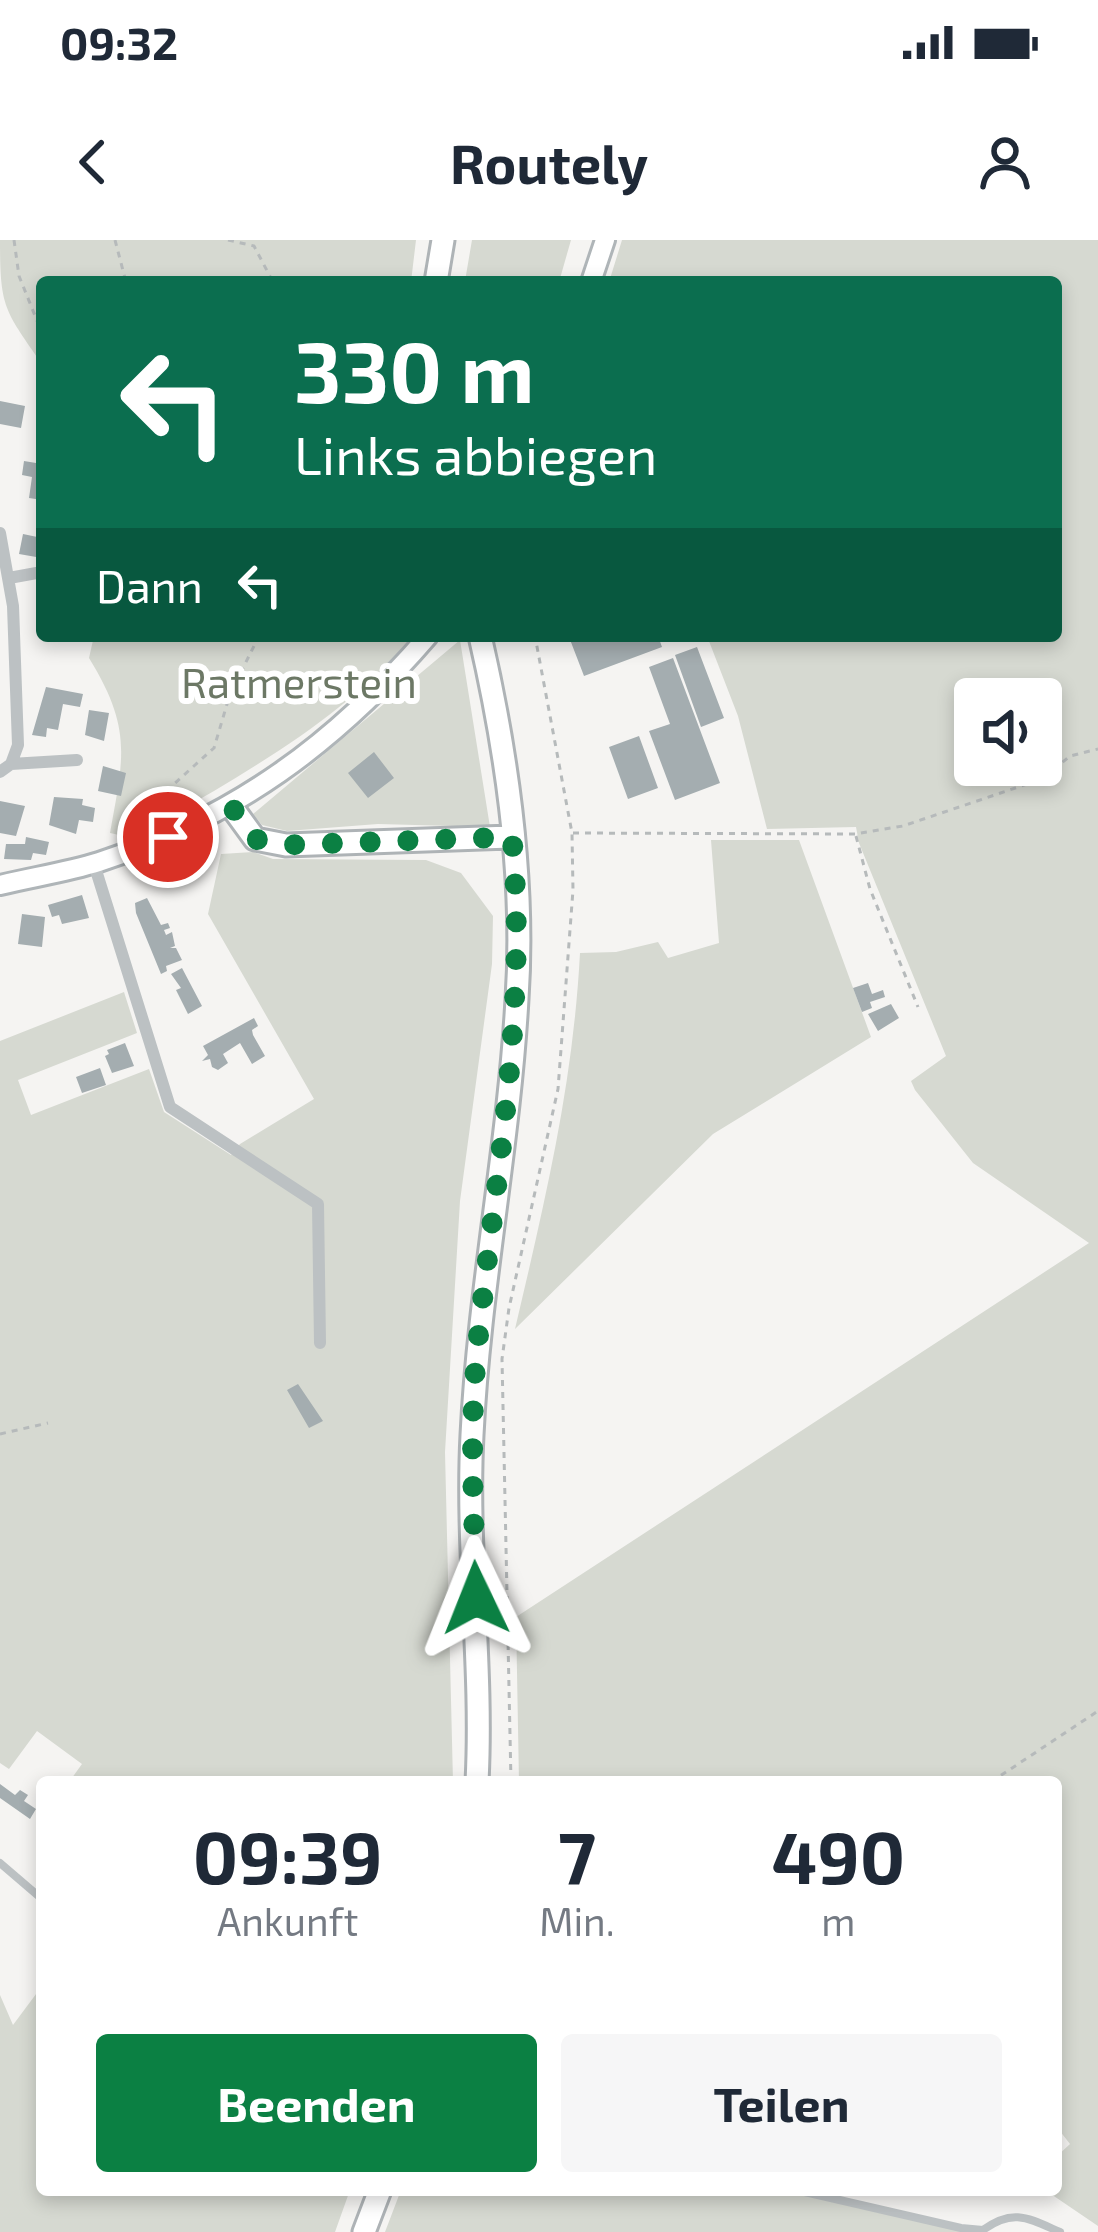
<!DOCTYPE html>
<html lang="de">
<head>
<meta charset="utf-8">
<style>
	body { margin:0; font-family:"Exo 2",sans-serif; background:#f6f6f7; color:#1f2937; height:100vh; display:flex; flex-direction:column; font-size:45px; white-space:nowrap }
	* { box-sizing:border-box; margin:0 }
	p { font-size:39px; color:#747a83 }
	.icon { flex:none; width:66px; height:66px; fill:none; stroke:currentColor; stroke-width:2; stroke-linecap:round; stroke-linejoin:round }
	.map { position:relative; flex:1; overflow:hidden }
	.drawer { position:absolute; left:36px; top:1536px; width:1026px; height:420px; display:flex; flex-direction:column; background:#fff; border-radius:12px; box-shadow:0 6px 18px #0003 }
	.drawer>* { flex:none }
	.banner { position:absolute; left:36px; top:36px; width:1026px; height:366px; border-radius:12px; box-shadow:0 6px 18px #0003; background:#0b6e4f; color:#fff; overflow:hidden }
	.controls { position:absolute; left:954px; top:438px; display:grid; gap:24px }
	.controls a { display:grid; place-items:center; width:108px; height:108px; border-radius:12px; background:#fff; box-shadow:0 6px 18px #0003; font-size:60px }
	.pin { position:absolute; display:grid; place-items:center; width:102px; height:102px; color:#fff; margin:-51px; border:6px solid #fff; border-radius:50%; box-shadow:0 3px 12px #0007 }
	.me { position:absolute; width:132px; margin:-66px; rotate:358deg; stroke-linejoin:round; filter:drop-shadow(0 0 9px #0008) }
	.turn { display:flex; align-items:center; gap:42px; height:252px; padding:0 60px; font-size:54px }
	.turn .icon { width:156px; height:156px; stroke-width:2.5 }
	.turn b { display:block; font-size:84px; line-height:102px }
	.then { display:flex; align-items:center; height:114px; padding:0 60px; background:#0003; gap:24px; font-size:45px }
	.eta { display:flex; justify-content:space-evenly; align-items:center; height:204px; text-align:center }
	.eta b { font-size:72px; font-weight:700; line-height:84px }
	.action { display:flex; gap:24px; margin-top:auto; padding:24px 60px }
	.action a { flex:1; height:138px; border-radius:12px; background:#0b8043; color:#fff; font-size:48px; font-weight:700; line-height:138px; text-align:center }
	.action a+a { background:#f6f6f7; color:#1f2937 }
	.status { display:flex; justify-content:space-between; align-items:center; height:84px; padding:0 60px; background:#fff; direction:ltr }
	.status svg { height:33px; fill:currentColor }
	header { display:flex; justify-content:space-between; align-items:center; height:156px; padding:0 60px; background:#fff; font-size:54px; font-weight:700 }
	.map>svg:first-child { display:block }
	.green { fill:#d6d9d1; fill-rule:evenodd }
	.building { fill:#a4adb0 }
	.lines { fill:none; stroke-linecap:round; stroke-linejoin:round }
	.secondary-casing { stroke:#afb5b8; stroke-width:24 }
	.primary-casing { stroke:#aeb3b6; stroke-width:27 }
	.path { stroke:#b6babb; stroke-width:3; stroke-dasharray:6 6; stroke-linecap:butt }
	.lane { stroke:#bcc1c3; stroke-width:8 }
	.street { stroke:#bcc1c3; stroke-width:12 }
	.secondary { stroke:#fff; stroke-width:18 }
	.primary { stroke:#fff; stroke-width:21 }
	.route { stroke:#0b8043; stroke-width:21; stroke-dasharray:0 37.8 }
	.labels { text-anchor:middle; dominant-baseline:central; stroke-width:12; stroke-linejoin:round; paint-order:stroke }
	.park-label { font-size:42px; fill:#6c7865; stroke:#fff }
</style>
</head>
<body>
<div class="status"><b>09:32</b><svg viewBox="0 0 49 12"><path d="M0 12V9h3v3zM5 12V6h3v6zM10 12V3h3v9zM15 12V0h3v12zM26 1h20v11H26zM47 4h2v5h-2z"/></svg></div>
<header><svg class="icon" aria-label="back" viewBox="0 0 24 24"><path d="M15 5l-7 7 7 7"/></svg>Routely<svg class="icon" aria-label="person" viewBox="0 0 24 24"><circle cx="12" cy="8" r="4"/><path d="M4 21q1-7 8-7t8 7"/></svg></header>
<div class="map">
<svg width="1098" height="1992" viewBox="0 0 1098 1992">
	<rect width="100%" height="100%" fill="#f5f4f2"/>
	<!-- green -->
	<path class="green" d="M 0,0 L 416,0 L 411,42 L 42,42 L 42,124 C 4,69 0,68 0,0 Z
		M 472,0 L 571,0 L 559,42 L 470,42 L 465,41 Z
		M 622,0 L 1098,0 L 1098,1986 L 1045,1950 L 1056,1950 L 1056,1917 L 1070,1904 L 1056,1886 L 1056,1542 L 519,1542 L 516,1377 L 1089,1003 L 973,923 L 915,850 L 911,841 L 946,816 L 859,603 L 856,587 L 767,589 L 738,476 L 707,396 L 1056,396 L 1056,42 L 609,42 ZM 975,459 L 1041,459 L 1041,525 L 975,525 Z
		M 94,396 L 412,396 C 357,463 287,507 214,551 C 187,566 160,585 133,598 L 110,593 C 124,516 132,488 89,418 Z
		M 460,400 L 490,587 L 378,584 L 287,591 L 262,585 L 253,574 Z
		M 711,600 L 799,600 L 871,797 L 713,894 L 515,1089 C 545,961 573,845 580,713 L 616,712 L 658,702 L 668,718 L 719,703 Z
		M 253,612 L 273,619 L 426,620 L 461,633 L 493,676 L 492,724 L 460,961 L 445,1212 L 453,1542 L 69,1542 L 82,1524 L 37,1491 L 9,1529 L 0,1523 L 0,801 L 124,752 L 137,793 L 18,840 L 31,875 L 149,829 L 164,872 L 231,915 L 240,904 L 314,859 L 208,674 L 221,614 Z
		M 42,1746 L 42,1950 L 350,1950 L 335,1992 L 0,1992 L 0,1755 L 13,1785 Z
		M 401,1950 L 789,1950 L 973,1992 L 385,1992 Z"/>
	<!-- building -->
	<path class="building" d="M 0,161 L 25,166 L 21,188 L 0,184 Z
		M 24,221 L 42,224 L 42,260 L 29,258 L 32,237 L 22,235 Z
		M 23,294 L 42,298 L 42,318 L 19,314 Z
		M 658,396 L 662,407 L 584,436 L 569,397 Z
		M 697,407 L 724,478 L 701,487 L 675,415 Z
		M 673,418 L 720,543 L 675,560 L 649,491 L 670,484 L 649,427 Z
		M 46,447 L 83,454 L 80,467 L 63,464 L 58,490 L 47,488 L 46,497 L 32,495 Z
		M 89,470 L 109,473 L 104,501 L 85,495 Z
		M 639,496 L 658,548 L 628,559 L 609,507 Z
		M 374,512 L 394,538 L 368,558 L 348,533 Z
		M 103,526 L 126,533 L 121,556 L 98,551 Z
		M 54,557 L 83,559 L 82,565 L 95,568 L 93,582 L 79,580 L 76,594 L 49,585 Z
		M 0,561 L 25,566 L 16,596 L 0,593 Z
		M 26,597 L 49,602 L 46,615 L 33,613 L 31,620 L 4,619 L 6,604 L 25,604 Z
		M 82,655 L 89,678 L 62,684 L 59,675 L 52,677 L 48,665 Z
		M 147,658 L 161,685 L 168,683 L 170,688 L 164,690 L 166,695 L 172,692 L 175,706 L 170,708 L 176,708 L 182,720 L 166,726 L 167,731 L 161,734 L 136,673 L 135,663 Z
		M 22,674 L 45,677 L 42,707 L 18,704 Z
		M 182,728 L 202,766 L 188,774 L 176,750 L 181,748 L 171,734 Z
		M 868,743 L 872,754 L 883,750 L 885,757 L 870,762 L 872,768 L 862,772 L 853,748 Z
		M 891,764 L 899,778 L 878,791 L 868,774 Z
		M 254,778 L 258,786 L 252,790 L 253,795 L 265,816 L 252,824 L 240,803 L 223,814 L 228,823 L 218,830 L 212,827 L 210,819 L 202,821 L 208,815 L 203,806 Z
		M 125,803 L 134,826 L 112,833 L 105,816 L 109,814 L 107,810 Z
		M 100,828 L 106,845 L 82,853 L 76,837 Z
		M 298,1144 L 323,1181 L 309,1188 L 287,1150 Z
		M 0,1544 L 15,1555 L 20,1550 L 28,1555 L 24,1561 L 36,1569 L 30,1579 L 0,1558 Z"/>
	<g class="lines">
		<defs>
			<path id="secondary" d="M 591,42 L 605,0
				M 0,645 C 33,637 67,632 99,622 C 235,577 335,504 428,396"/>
			<path id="primary" d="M 436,42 L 443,0
				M 231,566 L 255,599 L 286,605 L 512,597
				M 477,1542 C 483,1426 466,1310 472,1195 C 479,1049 509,905 517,759 C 525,639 507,513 480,396
				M 364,1992 L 380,1950"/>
		</defs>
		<!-- secondary casing -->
		<use href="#secondary" class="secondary-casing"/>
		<!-- primary casing -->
		<use href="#primary" class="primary-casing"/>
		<!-- path -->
		<path class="path" d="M 14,0 L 19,36 L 42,93
			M 115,0 L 126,42
			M 228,0 L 254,6 L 273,42
			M 137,589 L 175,543 L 214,508 L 230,454 L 259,396
			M 573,593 L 855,594 L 903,586 L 1042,539 L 1070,516 L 1098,509
			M 856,596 L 870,649 L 918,767
			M 0,1194 L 48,1183
			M 511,1542 L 502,1119 L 509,1068 L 558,849 L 573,650 L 572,593 L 535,396
			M 991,1542 L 1098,1471"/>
		<!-- lane -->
		<path class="lane" d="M 0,1623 L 42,1659
			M 796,1950 L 961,1988 L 983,1990 C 1013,1968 1028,1978 1060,1992"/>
		<!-- street -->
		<path class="street" d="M 0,293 L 13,366 L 18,505 L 11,524 L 0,532
			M 9,338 L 42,332
			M 11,524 L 77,520
			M 94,624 L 170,867 L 318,964 L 320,1103"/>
		<!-- secondary -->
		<use href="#secondary" class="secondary"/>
		<!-- primary -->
		<use href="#primary" class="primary"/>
	</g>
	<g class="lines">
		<!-- route -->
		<path class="route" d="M 168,597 L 231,566 L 255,599 L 286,605 L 512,597 C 528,773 495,935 477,1110 C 469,1193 474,1275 476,1358"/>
	</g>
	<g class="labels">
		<!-- park labels -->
		<g class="park-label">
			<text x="299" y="441">Ratmerstein</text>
		</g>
	</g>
</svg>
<div class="controls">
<a><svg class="icon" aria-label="sound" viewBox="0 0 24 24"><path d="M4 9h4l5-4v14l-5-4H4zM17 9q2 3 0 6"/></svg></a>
</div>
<div class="pin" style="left:168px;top:597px;background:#d93025"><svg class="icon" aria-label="arrive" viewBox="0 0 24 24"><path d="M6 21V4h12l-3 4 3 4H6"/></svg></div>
<svg class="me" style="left:476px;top:1358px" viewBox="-20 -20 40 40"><path d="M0-17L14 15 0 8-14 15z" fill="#0b8043" stroke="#fff" stroke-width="4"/></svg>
<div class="banner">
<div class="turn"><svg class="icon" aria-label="left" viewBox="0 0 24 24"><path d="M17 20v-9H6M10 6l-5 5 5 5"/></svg><div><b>330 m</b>Links abbiegen</div></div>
<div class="then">Dann<svg class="icon" aria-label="left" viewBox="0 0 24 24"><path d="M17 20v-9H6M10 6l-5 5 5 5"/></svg></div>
</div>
<section class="drawer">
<div class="eta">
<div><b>09:39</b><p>Ankunft</p></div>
<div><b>7</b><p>Min.</p></div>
<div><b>490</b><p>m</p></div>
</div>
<div class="action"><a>Beenden</a><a>Teilen</a></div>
</section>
</div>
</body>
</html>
